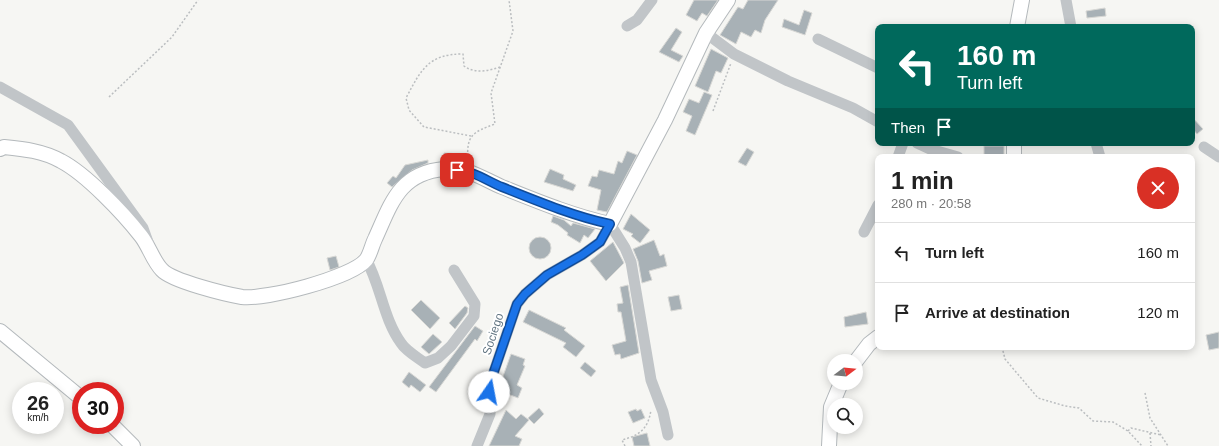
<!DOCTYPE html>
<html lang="en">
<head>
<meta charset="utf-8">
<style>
	body { margin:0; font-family:Helvetica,sans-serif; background:#f2f2f2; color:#222; height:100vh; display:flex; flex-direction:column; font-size:15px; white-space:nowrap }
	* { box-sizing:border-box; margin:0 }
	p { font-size:13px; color:#767676 }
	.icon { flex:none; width:22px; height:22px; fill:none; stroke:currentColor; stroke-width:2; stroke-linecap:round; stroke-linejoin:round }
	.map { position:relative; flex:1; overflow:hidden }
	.details { position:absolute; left:875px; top:154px; width:320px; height:196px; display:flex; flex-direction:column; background:#fff; border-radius:8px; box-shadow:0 2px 10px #0003 }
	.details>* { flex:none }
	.banner { position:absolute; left:875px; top:24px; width:320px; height:122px; border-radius:8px; box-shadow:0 2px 10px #0003; background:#00695c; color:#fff; overflow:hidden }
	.needle { width:26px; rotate:74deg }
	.buttons { position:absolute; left:827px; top:354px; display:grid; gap:8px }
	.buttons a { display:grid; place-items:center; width:36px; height:36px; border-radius:50%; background:#fff; box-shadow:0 2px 10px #0003; font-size:20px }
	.speed { position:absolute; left:12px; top:382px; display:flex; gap:8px; font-size:20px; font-weight:700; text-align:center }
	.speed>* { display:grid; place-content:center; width:52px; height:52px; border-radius:50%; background:#fff; box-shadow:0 2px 10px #0003; line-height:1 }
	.speed small { font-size:10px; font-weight:400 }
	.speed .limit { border:6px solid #d22; background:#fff; color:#111 }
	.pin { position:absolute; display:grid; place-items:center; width:34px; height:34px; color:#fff; margin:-17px; border-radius:8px; box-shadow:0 2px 6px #0006 }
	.me { position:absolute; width:44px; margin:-22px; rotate:12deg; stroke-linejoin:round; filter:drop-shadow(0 0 3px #0008) }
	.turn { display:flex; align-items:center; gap:14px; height:84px; padding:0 16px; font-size:18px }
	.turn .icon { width:52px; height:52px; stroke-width:2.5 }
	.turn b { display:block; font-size:28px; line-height:34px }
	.then { display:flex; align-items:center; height:38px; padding:0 16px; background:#0003; gap:8px; font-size:15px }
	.round { display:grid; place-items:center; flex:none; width:42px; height:42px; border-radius:21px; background:#f2f2f2 }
	.head { display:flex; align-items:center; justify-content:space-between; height:68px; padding:0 16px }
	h1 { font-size:24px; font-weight:600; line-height:30px }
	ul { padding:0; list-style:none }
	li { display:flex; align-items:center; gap:12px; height:60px; padding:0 16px; border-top:1px solid #e0e0e0 }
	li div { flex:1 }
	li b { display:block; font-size:15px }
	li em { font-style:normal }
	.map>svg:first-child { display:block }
	.building { fill:#a8b1b6; stroke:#d8d8d5 }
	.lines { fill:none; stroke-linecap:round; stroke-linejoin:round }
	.major-casing { stroke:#b4b9bc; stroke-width:16 }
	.path { stroke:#bbbec0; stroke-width:1.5; stroke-dasharray:2 2; stroke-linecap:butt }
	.minor { stroke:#c1c5c8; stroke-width:11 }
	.major { stroke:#fff; stroke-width:14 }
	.route-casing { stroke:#114b97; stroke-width:10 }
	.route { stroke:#1a73e8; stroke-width:7 }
	.labels { text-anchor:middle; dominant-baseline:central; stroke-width:4; stroke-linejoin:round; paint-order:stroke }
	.street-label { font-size:12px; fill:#647784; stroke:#fff }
</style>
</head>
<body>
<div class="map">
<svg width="1219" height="446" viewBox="0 0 1219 446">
	<rect width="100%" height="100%" fill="#f6f6f3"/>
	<!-- building -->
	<path class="building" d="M 694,0 L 718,0 L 707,16 L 702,13 L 697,21 L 686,15 Z
		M 748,0 L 778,0 L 765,20 L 761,33 L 755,30 L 751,37 L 741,32 L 736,44 L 720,35 L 738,7 L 743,9 Z
		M 1105,8 L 1106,16 L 1087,18 L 1086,11 Z
		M 804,10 L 812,13 L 805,35 L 782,27 L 784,19 L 799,25 Z
		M 676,28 L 682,32 L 671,50 L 683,56 L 679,62 L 659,52 Z
		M 711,49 L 728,58 L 721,73 L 716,71 L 708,92 L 695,86 Z
		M 704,92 L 712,95 L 695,135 L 686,131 L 692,116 L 683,112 L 689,99 L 699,103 Z
		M 1192,117 L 1203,129 L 1197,134 L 1192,128 Z
		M 984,146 L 1004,146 L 1004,157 L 984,157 Z
		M 747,148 L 754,152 L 746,166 L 738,162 Z
		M 627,151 L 637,155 L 607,212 L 597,210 L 601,190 L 588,186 L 592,176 L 597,177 L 599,170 L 614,174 L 618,161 L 622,163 Z
		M 444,153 L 463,154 L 463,161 L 443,161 Z
		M 428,160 L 428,163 L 412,170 L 392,187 L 387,183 L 393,176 L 396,178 L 405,165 Z
		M 550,169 L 564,175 L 563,179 L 576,185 L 573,191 L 544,182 Z
		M 631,214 L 650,230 L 640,243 L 631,236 L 633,234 L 623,229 Z
		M 553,216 L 564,220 L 571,226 L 573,223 L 595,229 L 588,238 L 584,235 L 580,243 L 567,235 L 568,233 L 558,225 L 551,222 Z
		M529 248a11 11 0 1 1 22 0a11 11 0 1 1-22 0Z
		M 654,240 L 660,256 L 664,254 L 667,266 L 649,271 L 652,280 L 642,283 L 638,261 L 633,249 Z
		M 613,242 L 624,263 L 606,281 L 590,261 Z
		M 336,256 L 339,267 L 330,270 L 327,258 Z
		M 628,285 L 639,353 L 621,359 L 620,354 L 615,355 L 612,345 L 626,341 L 621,312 L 618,312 L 617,304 L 623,303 L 620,287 Z
		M 679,295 L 682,309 L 671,311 L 668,297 Z
		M 421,300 L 440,318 L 430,329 L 411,310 Z
		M 465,306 L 468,308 L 467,313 L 455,329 L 449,323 Z
		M 529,310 L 566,328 L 564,330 L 585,346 L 576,357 L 563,347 L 566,343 L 523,322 Z
		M 866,312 L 868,324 L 845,327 L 844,317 Z
		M 475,326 L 483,331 L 477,341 L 475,339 L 436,392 L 429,387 Z
		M 1219,332 L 1219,348 L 1209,350 L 1206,335 Z
		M 433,334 L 442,342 L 429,354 L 421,347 Z
		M 511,354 L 525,359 L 523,365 L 525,366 L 517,385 L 522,388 L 518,398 L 508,394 L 507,397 L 497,393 Z
		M 585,362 L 596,371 L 591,377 L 580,368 Z
		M 409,372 L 426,385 L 420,392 L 411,385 L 409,388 L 402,382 Z
		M 539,408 L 544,414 L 534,424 L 528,418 Z
		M 636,409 L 637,411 L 641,409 L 645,418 L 633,423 L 628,412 Z
		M 506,410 L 516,419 L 521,414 L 529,420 L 515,436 L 522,439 L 519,446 L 489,446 Z
		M 647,433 L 650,446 L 634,446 L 632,437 Z"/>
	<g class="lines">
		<defs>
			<path id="major" d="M 1017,27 L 1022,0
				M 1014,143 L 1014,157
				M 0,149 L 4,147 C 24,149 43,151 61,161 C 86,174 123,213 141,236 C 149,246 153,261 162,270 C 172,281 225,294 242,297 C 265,300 351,278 366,260 C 370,255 372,245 375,239 C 391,204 399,173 444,169 C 466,166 483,179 502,187 C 537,201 573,216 610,224 L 665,120 L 706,33 L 728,0
				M 0,331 L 81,398
				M 856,361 L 869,344 L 878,337
				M 112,425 L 133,446
				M 829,446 L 831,407 L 841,383"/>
		</defs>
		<!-- major casing -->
		<use href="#major" class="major-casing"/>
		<!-- path -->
		<path class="path" d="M 109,97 L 172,37 L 198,0
			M 713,111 L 731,63
			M 471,136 L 424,127 L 409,110 L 406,98 C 421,70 428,54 463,54 L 464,66 C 475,74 488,71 500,67
			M 468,160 C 466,135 473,132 495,124 L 491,93 L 513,31 L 509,0
			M 1002,347 L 1005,359 L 1038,398 L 1065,406 L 1079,408 L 1093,421 L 1113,422 L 1128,431 L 1142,446
			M 1145,393 L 1150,418 L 1168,446
			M 1128,431 L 1131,428 L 1161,435
			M 1150,433 L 1151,446
			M 625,446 L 622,440 C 640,435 648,429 651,410"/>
		<!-- minor -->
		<path class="minor" d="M 1066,0 L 1071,27
			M 627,26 L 637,20 L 652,0
			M 706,33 L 734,54 L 788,81 L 853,108 L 878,122
			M 818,39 L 878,68
			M 0,87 L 68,125 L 143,228 L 148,242
			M 917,143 L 930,149 L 958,157
			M 1096,143 L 1100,157
			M 1204,147 L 1219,157
			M 898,157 L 903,143
			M 864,232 L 878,205
			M 366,259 C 381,286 383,318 401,343 C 406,351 417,357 425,363 L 438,358 L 451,346 L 474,316 L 475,304 L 454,270
			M 477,446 L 490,414 L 490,383 L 517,304 L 525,294 L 547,275 L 582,255 L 600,242 L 610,224 L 625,248 L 631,262 L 651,380 L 663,412 L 668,435"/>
		<!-- major -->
		<use href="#major" class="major"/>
	</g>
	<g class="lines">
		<defs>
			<path id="route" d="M 457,170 C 474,171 487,181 502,187 C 537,201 573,216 610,224 L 600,242 L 582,255 L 547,275 L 525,294 L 517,304 L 490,383 L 489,392"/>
		</defs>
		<!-- route casing -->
		<use href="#route" class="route-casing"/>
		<!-- route -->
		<use href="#route" class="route"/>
	</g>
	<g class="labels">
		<!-- street labels -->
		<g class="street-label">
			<text transform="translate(493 334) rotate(-72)">Sociego</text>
		</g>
	</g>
</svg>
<div class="buttons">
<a><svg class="needle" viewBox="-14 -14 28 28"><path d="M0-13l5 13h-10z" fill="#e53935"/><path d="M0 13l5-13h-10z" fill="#767676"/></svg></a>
<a><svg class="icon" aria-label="search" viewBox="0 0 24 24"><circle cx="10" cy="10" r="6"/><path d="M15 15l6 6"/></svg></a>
</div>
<div class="speed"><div>26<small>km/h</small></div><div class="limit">30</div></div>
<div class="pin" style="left:457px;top:170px;background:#d93025"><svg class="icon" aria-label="arrive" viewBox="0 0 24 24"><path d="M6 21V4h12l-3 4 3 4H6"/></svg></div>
<svg class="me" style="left:489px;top:392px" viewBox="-20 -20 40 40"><circle r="19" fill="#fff"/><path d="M0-13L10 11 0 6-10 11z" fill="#1a73e8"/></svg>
<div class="banner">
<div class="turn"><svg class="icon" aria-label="left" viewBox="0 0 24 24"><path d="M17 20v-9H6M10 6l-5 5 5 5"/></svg><div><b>160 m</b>Turn left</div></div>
<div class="then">Then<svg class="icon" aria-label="arrive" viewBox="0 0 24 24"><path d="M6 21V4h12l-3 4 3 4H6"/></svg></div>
</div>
<section class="details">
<div class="head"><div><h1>1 min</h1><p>280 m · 20:58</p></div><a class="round" style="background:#d93025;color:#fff"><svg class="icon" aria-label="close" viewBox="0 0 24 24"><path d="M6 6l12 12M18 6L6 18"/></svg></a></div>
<ul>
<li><svg class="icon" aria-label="left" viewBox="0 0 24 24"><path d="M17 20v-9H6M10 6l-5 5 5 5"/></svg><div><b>Turn left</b></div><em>160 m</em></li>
<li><svg class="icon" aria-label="arrive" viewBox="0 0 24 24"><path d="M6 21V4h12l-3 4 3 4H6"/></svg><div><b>Arrive at destination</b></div><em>120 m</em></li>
</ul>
</section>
</div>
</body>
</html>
